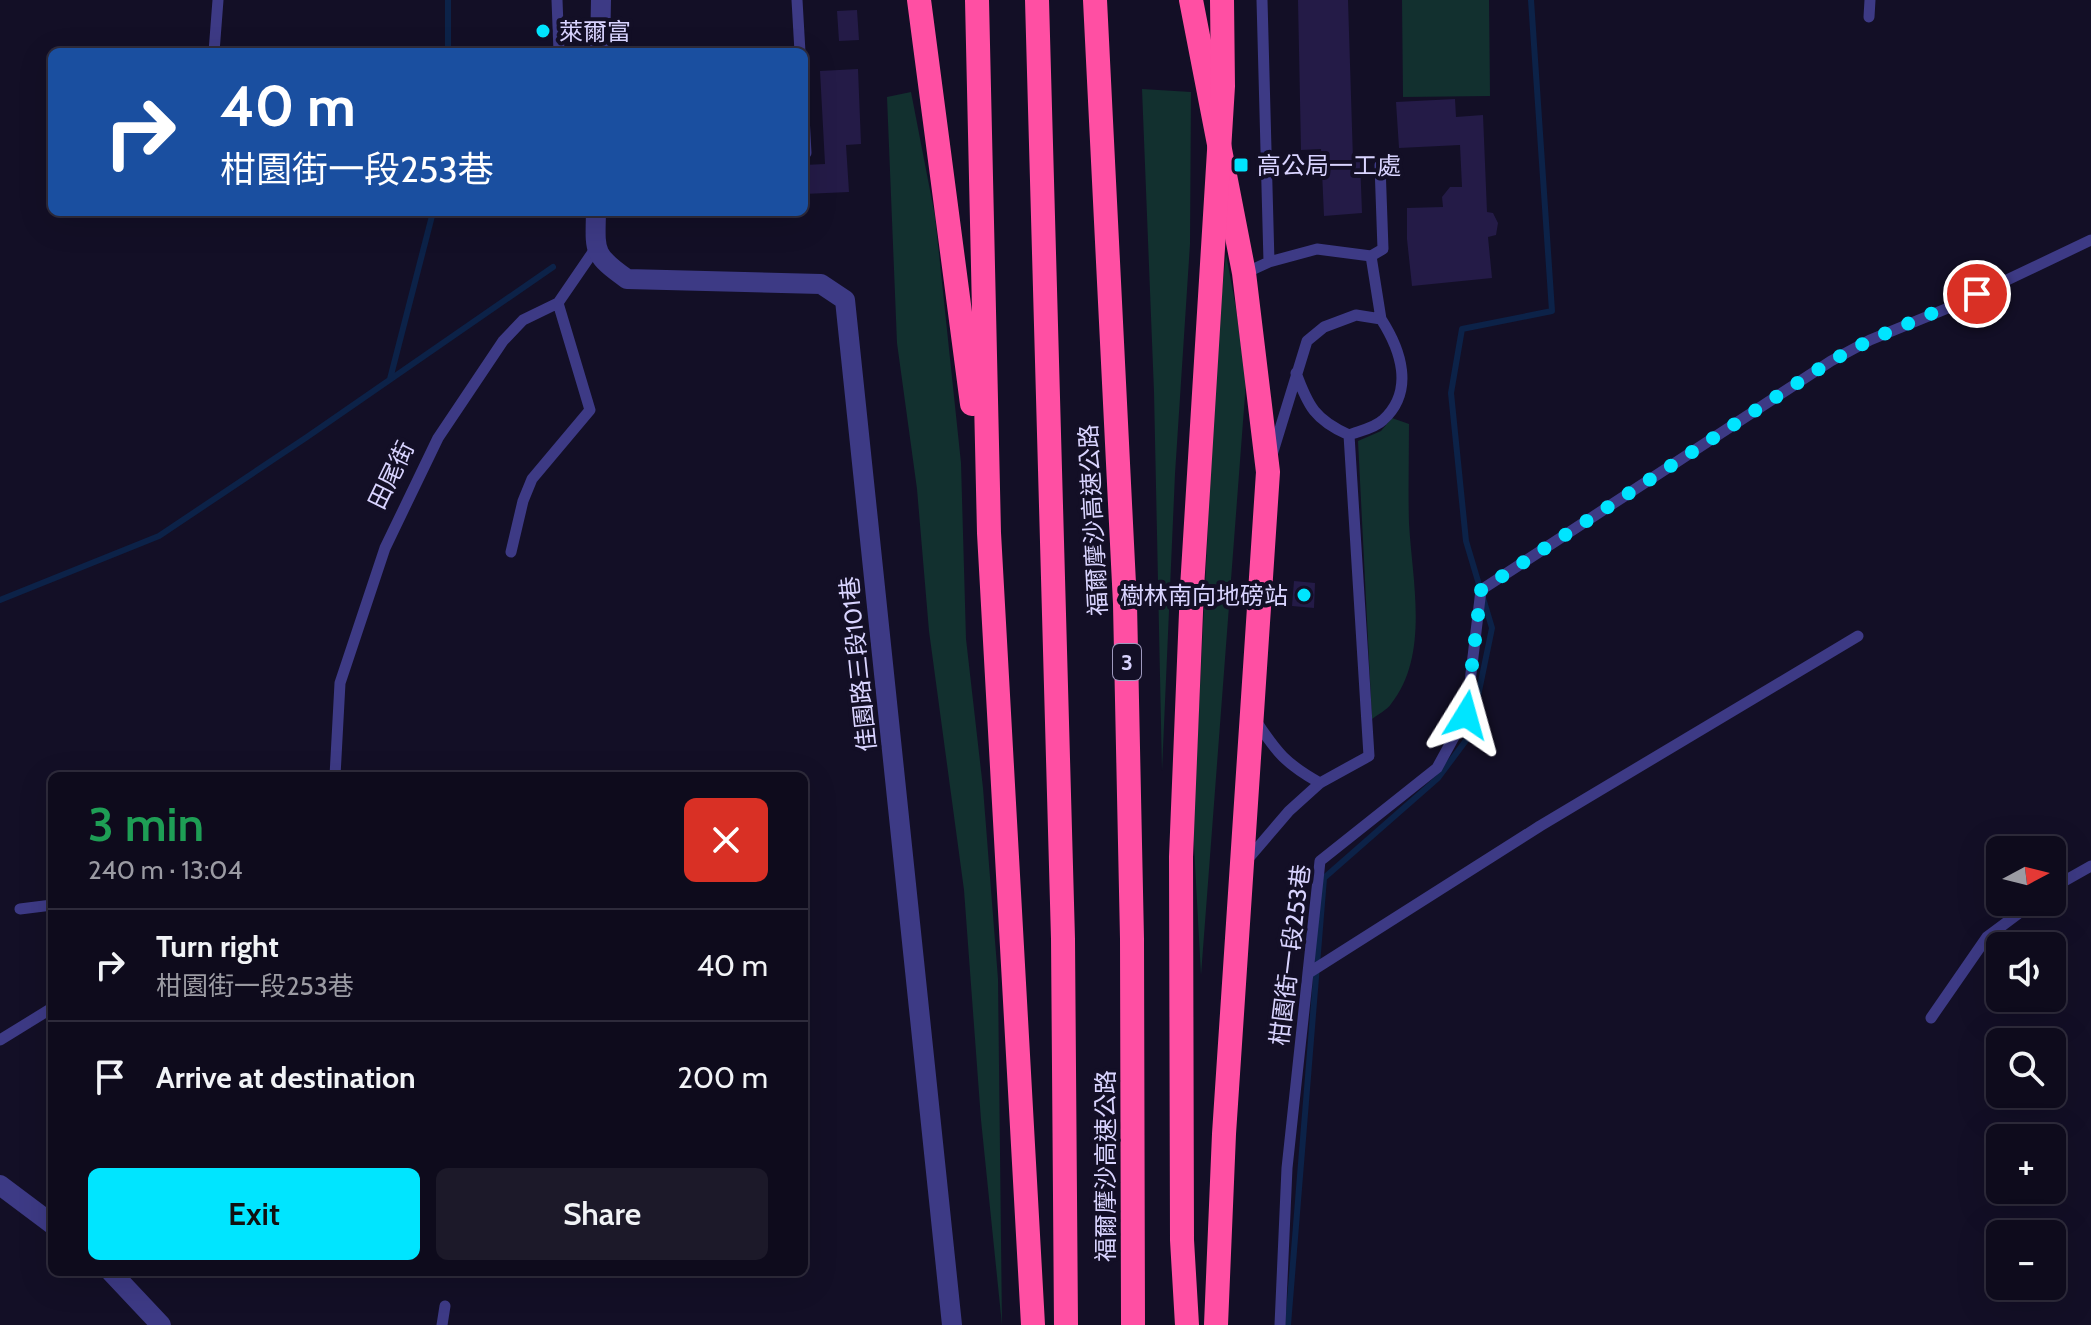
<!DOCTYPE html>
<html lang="en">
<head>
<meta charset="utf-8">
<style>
	body { margin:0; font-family:Cabin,"Noto Sans TC",sans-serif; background:#1c1929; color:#f1f3f6; height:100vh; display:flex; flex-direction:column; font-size:30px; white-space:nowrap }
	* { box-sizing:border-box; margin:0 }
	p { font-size:26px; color:#9b9ba3 }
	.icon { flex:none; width:44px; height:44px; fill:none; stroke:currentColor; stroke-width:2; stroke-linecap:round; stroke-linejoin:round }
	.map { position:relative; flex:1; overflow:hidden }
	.panel { position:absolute; left:48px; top:772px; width:760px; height:504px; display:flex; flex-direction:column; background:#0e0b1c; border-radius:12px; box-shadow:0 8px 32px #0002,0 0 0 2px #2e2b3b }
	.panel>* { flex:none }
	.hud { position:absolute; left:48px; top:48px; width:760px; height:168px; border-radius:12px; box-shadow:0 8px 32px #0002,0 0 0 2px #2e2b3b; background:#1a4fa0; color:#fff; overflow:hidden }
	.needle { width:52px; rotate:83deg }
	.tools { position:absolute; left:1986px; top:836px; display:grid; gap:16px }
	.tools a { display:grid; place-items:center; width:80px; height:80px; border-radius:12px; background:#0e0b1c; box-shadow:0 8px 32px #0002,0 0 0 2px #2e2b3b; font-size:40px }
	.pin { position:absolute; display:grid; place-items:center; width:68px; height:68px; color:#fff; margin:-34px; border:4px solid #fff; border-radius:50%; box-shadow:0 2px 8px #0007 }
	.me { position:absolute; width:88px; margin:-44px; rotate:8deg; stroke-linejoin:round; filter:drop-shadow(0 0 6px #0008) }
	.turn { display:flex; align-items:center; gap:28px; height:168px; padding:0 40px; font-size:36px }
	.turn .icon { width:104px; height:104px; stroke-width:2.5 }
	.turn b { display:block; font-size:56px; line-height:68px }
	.round { display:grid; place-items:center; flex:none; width:84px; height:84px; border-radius:12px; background:#1c1929 }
	.headline { display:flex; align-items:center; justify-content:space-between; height:136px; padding:0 40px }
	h1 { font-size:48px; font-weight:600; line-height:60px; color:#1e9e55 }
	.button { display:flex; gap:16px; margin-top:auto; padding:16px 40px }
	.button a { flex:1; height:92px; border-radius:12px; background:#00e5ff; color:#111; font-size:32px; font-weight:600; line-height:92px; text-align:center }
	.button a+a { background:#1c1929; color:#f1f3f6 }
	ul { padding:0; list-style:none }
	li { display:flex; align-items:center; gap:24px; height:112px; padding:0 40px; border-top:2px solid #2e2b3b }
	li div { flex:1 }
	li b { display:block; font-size:30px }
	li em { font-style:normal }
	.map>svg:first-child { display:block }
	.green { fill:#12302f }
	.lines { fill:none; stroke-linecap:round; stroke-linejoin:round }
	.stream { stroke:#0c2248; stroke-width:6 }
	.building { fill:#241b47 }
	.service { stroke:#3d3a85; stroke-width:11 }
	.minor { stroke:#3d3a85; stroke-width:20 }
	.motorway { stroke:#ff4fa3; stroke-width:24 }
	.motorway-bridge { stroke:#ff4fa3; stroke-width:24 }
	.route { stroke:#00e5ff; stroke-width:14; stroke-dasharray:0 25.2 }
	.poi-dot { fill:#00e5ff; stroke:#130f26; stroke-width:3 }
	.labels { text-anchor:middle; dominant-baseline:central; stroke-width:8; stroke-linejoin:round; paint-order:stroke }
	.shield { fill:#130f26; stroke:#9e99be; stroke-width:2 }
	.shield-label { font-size:22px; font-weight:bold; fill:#d9d4ff }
	.poi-label { font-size:24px; fill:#d9d4ff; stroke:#130f26; text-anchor:start }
	.street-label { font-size:24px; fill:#d9d4ff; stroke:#130f26 }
</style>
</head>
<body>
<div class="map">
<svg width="2091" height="1325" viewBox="0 0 2091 1325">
	<rect width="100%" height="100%" fill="#130f26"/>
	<!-- green -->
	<path class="green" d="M 1402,0 L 1489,0 L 1490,96 L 1403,97 Z
		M 1142,89 L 1191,92 L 1190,244 L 1175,474 L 1162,771 L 1154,392 Z
		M 911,92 L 935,216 L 961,463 L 966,639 L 983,788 L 998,979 L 1002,1325 L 981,1120 L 964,890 L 929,631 L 917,489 L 897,343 L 887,97 Z
		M 1226,254 L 1236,308 L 1246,382 L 1201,975 L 1193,827 L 1208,527 L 1212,384 Z
		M 1392,418 L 1409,424 C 1409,457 1408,490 1409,523 C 1412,580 1430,655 1391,704 C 1387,710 1378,714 1372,719 L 1358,441 L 1381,431 Z"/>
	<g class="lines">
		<!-- stream -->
		<path class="stream" d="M 448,0 L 448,52
			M 390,379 L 433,212
			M 0,600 L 159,536 L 307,437 L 553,267
			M 1288,1325 L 1324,878 L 1438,778 L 1470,735 L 1492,628 L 1466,541 L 1451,393 L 1462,329 L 1552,311 L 1531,0"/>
	</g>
	<!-- building -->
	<path class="building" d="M 1298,0 L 1348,0 L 1353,160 L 1360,159 L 1362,213 L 1324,216 L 1321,149 L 1301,150 Z
		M 857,10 L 859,40 L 839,41 L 837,11 Z
		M 858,69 L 861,144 L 846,145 L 849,192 L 804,194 L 804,165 L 825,164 L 820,71 Z
		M 1455,99 L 1456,117 L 1483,115 L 1487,212 L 1493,213 L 1498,223 L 1496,235 L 1488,237 L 1492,278 L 1412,286 L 1407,239 L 1407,208 L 1443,207 L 1442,197 L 1450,187 L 1462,187 L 1460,145 L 1399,148 L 1396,102 Z
		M 1294,581 L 1315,583 L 1314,608 L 1292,606 Z"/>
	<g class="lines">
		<!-- service -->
		<path class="service" d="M 557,0 L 559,52
			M 797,0 L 800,52
			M 1869,17 L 1870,0
			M 214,52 L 218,0
			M 804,116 L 806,153
			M 1380,165 L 1383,249 L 1371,256 L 1381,319
			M 1269,262 L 1317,249 L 1371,256
			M 1245,273 L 1269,262 L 1262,0
			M 1296,373 C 1308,406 1315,420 1349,435
			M 511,552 L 523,501 L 532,479 L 590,410 L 558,303
			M 1256,721 C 1277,753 1286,764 1320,783
			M 335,776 L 340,683 L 385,548 L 438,438 L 503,341 L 523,320 L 558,303 L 595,249
			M 1247,860 L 1289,811 L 1320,783 L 1369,756 L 1349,435 C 1359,431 1375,428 1383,420 C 1415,391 1401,350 1381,319 L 1356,315 L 1324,327 L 1307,341 L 1272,455
			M 2052,888 L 2091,866
			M 20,909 L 52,905
			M 1310,972 L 1540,826 L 1858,636
			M 1931,1018 L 1987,937 L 2034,902
			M 0,1040 L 52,1008
			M 442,1325 L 445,1306
			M 1280,1325 L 1287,1168 L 1320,861 L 1437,768 L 1466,715 L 1481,590 L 1831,361 L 1870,340 L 1948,308 L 2091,240"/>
		<!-- minor -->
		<path class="minor" d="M 600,52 L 601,0
			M 596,212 C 595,252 593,255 627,279 L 821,284 L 845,300 L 952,1325
			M 0,1185 L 52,1224
			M 111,1272 L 161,1325"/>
		<!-- motorway -->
		<path class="motorway" d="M 919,0 L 972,404
			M 977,0 L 989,533 L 1033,1325
			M 1037,0 L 1063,939 L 1066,1325
			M 1095,0 L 1125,604 L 1132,939 L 1133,1325
			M 1191,0 L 1244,273 L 1268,472 L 1224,1134 L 1216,1325
			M 1187,1325 L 1182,1240 L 1181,857 L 1192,588"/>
		<!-- motorway-bridge -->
		<path class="motorway-bridge" d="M 1192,588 L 1223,86 L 1222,0"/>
	</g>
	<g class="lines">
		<!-- route -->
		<path class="route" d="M 1466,715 L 1481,590 L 1831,361 L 1870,340 L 1977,294"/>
	</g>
	<!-- markers -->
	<g class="poi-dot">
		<circle cx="543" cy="31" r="8"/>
		<rect x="1233" y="157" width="16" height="16" rx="4"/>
		<circle cx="1304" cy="595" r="8"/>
	</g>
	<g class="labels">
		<!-- shield labels -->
		<rect class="shield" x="1113" y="644" width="28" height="36" rx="6"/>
		<g class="shield-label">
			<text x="1127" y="662">3</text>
		</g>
		<!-- poi labels -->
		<g class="poi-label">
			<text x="559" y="31">萊爾富</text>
			<text x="1257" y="165">高公局一工處</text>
			<text x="1288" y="595" text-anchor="end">樹林南向地磅站</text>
		</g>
		<!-- street labels -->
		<g class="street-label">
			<text transform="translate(391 475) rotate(-64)">田尾街</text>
			<text transform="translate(1093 520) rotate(-93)">福爾摩沙高速公路</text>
			<text transform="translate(858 664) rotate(-96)">佳園路三段101巷</text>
			<text transform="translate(1290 955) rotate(-83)">柑園街一段253巷</text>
			<text transform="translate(1105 1166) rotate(-90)">福爾摩沙高速公路</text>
		</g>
	</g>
</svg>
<div class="tools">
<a><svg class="needle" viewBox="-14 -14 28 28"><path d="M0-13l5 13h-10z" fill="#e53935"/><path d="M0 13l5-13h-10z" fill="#9b9ba3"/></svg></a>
<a><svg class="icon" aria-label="sound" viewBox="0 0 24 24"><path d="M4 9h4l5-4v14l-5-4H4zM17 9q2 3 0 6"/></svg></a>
<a><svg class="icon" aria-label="search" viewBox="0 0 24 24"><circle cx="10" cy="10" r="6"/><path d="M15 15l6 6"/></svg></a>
<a>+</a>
<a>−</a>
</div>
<div class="pin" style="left:1977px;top:294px;background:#d93025"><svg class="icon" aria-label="arrive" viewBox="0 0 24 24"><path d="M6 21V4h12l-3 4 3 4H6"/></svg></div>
<svg class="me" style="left:1466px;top:715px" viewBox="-20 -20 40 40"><path d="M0-17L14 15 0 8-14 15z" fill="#00e5ff" stroke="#fff" stroke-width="4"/></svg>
<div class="hud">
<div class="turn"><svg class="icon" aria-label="right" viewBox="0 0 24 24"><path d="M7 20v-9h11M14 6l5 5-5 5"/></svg><div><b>40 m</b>柑園街一段253巷</div></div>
</div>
<section class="panel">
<div class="headline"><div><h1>3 min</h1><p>240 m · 13:04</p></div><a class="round" style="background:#d93025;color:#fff"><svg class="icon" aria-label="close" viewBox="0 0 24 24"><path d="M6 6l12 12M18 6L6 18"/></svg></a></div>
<ul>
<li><svg class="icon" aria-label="right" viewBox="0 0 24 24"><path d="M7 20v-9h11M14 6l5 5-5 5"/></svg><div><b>Turn right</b><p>柑園街一段253巷</p></div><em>40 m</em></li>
<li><svg class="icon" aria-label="arrive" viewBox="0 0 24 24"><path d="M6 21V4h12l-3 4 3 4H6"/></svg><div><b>Arrive at destination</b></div><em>200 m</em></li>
</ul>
<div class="button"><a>Exit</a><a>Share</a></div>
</section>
</div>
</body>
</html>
